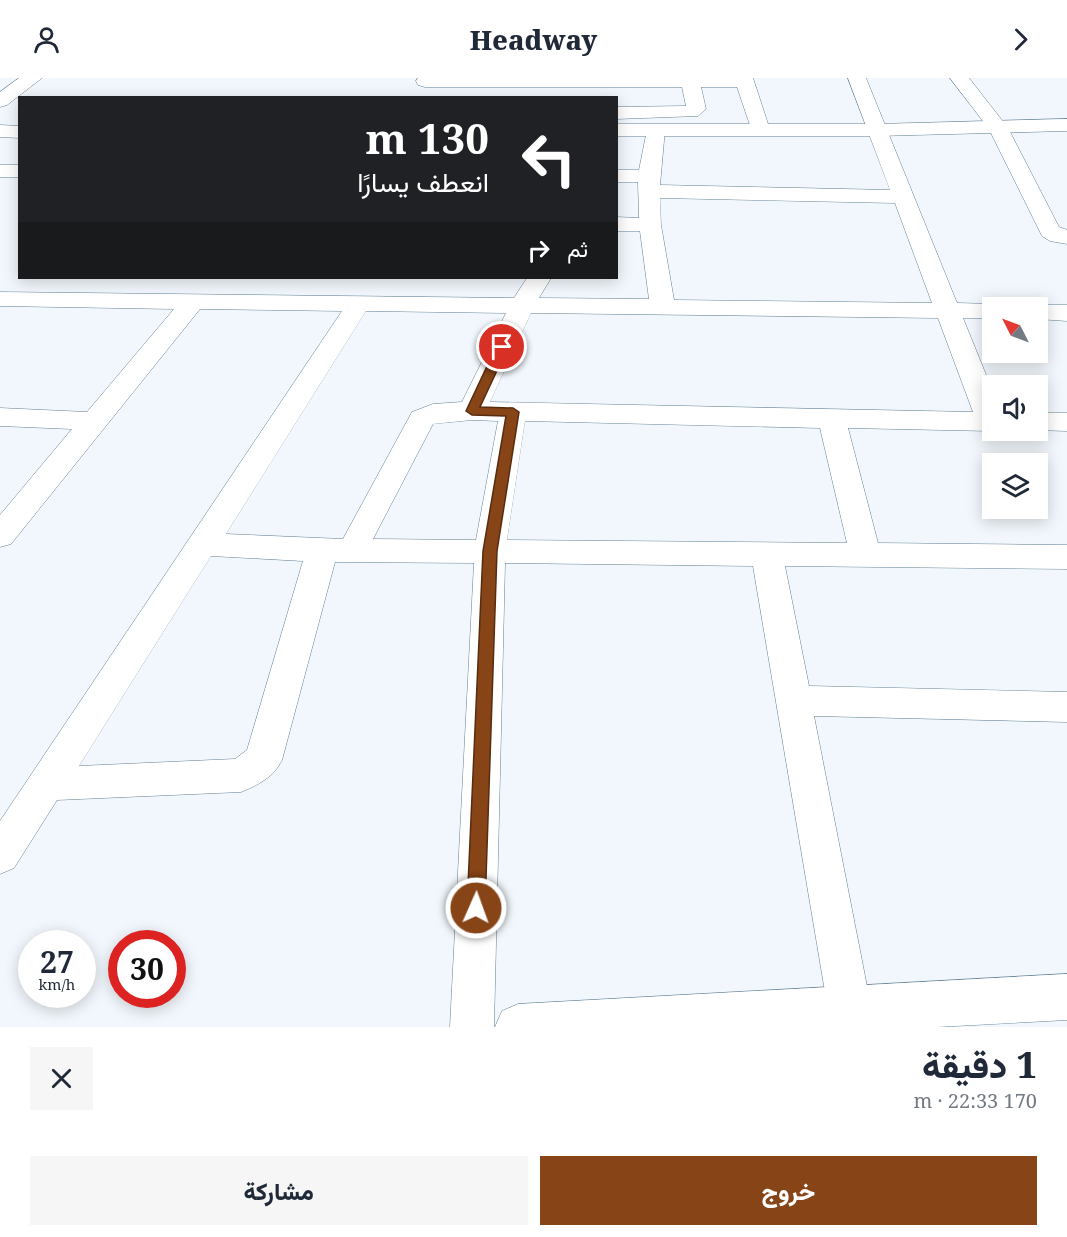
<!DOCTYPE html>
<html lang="ar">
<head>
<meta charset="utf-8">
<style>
	body { margin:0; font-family:"Noto Serif",Vazirmatn,serif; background:#f6f6f7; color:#1f2937; direction:rtl; height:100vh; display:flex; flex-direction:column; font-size:22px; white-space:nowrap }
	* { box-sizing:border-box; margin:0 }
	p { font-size:20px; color:#747a83 }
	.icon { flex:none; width:33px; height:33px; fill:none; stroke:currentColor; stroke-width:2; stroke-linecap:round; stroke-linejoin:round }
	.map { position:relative; height:949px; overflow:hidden; direction:ltr }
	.panel { display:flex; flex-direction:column; background:#fff; flex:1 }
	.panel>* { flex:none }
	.hud { position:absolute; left:18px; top:18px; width:600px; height:183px; border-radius:0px; box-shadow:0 3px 15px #0003; direction:rtl; background:#202124; color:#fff; overflow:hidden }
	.needle { width:39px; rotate:312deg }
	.fabs { position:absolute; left:982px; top:219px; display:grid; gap:12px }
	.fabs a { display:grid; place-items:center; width:66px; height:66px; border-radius:0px; background:#fff; box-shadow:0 3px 15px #0003; font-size:30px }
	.speed { position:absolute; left:18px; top:852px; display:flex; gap:12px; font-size:30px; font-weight:700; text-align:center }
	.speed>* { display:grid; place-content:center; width:78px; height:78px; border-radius:50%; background:#fff; box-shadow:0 3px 15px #0003; line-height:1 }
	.speed small { font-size:15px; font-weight:400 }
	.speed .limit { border:9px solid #d22; background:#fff; color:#111 }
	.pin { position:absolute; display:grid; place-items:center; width:51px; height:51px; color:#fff; margin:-26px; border:3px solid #fff; border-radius:50%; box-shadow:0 2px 6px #0007 }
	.me { position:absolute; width:66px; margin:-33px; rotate:2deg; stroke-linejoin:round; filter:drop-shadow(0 0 4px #0008) }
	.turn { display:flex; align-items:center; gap:21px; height:126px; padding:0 30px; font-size:27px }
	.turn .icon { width:78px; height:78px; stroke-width:2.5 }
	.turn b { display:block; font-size:42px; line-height:51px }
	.then { display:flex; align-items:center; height:57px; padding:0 30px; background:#0003; gap:12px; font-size:22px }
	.round { display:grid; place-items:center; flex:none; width:63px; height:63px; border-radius:0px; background:#f6f6f7 }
	.summary { display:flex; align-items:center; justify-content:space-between; height:102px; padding:0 30px }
	h1 { font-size:36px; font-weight:800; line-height:45px }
	.action { display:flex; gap:12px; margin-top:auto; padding:12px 30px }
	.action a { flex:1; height:69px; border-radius:0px; background:#874417; color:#fff; font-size:24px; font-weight:800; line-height:69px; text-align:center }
	.action a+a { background:#f6f6f7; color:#1f2937 }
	header { display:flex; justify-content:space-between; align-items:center; height:78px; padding:0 30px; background:#fff; font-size:27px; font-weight:800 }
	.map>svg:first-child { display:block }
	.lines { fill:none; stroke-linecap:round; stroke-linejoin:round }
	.minor-casing { stroke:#638095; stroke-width:1 }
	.tertiary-casing { stroke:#638095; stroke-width:1 }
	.minor { fill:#fff; fill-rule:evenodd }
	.tertiary { fill:#fff; fill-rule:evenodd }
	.route { fill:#874417; stroke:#582c0f; stroke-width:1.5 }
</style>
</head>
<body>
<header><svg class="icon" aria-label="forward" viewBox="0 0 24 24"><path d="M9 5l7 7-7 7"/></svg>Headway<svg class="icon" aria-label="person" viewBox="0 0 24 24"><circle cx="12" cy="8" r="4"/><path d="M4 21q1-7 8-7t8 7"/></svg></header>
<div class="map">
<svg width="1067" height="949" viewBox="0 0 1067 949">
	<rect width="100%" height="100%" fill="#f1f7fc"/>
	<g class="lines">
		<defs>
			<path id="minor" d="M 418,0 L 753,0 L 770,52 L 767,56 L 753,56 L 737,9 L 701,9 L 706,31 L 698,38 L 616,41 L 616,29 L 686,28 L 682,9 L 425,9 L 418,7 L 416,3 Z
				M 848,0 L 866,0 L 957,225 L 993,226 L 1003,230 L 993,230 L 993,240 L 963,240 L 993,314 L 993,352 L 996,352 L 991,353 L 848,350 L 878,465 L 1067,467 L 1067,491 L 785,488 L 809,608 L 1067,614 L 1067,644 L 814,638 L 875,949 L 831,949 L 753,488 L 505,485 L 494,949 L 450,949 L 474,485 L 335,484 L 282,682 C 274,699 258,707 241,714 L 57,722 L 14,790 L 0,796 L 0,743 L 342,233 L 200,231 L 11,466 L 0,469 L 0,437 L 72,351 L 0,348 L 0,330 L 87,334 L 174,231 L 0,228 L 0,214 L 514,220 L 527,200 L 551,200 L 539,220 L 649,221 L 640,153 L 616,153 L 616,139 L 639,140 L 638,104 L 616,104 L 616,92 L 639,92 L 648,47 L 662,47 L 665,51 L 660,107 L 890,112 ZM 660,120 L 895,125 L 932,225 L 674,222 L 661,147 ZM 366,233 L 506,235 L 462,324 L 433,326 L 412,334 L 343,461 L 226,456 ZM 531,235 L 938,240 L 973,334 L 490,324 ZM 472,342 L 498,343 L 476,462 L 373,461 L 433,346 ZM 525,343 L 820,350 L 847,465 L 507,462 ZM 211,478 L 303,483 L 247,672 L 235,681 L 79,688 Z
				M 950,0 L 969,0 L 1008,50 L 1059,149 L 1067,152 L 1067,166 L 1050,163 L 1042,158 L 989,51 Z
				M 0,87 L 20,87 L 20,99 L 0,99 Z
				M 1038,227 L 1067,227 L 1067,243 L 1038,241 L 1038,230 L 1029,230 Z
				M 1038,335 L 1067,335 L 1067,353 L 1035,352 L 1038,352 Z"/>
			<path id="tertiary" d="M 19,0 L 42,0 L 7,27 L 0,29 L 0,14 Z
				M 1067,41 L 1067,53 L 877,58 L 616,58 L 616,46 L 877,46 Z
				M 0,47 L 20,48 L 20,60 L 0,59 Z
				M 1067,896 L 1067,942 L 937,949 L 495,949 L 502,933 L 518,926 Z"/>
		</defs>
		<!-- minor casing -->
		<use href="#minor" class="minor-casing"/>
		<!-- tertiary casing -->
		<use href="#tertiary" class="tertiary-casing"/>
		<!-- minor -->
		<use href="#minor" class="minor"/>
		<!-- tertiary -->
		<use href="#tertiary" class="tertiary"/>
	</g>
	<!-- route -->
	<path class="route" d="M 502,266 L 508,269 L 480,329 L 513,330 L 519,334 L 497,473 L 485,830 L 483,836 L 476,839 L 470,836 L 467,830 L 483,473 L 506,338 L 472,337 L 466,333 L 496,269 Z"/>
</svg>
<div class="fabs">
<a><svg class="needle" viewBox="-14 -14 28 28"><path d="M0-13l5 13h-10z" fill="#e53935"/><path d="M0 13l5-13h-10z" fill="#747a83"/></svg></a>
<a><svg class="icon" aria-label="sound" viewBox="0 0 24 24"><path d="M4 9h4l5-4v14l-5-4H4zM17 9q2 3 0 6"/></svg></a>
<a><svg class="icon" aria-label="layers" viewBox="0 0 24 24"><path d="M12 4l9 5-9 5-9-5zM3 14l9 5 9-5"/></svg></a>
</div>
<div class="speed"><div>27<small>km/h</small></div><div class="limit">30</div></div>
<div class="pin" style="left:502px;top:269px;background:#d93025"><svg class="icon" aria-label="arrive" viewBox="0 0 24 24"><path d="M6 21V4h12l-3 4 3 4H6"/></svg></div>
<svg class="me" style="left:476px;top:830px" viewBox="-20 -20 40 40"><circle r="17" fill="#874417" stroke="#fff" stroke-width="3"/><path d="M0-11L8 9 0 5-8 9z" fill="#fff"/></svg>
<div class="hud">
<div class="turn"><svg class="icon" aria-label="left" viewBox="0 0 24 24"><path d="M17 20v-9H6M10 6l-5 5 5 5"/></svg><div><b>130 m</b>انعطف يسارًا</div></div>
<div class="then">ثم<svg class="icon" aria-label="right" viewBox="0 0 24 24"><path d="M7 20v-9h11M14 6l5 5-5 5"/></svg></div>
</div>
</div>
<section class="panel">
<div class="summary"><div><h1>1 دقيقة</h1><p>170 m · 22:33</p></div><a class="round"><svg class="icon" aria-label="close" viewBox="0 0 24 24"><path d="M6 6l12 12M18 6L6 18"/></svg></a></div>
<div class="action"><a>خروج</a><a>مشاركة</a></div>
</section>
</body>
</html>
